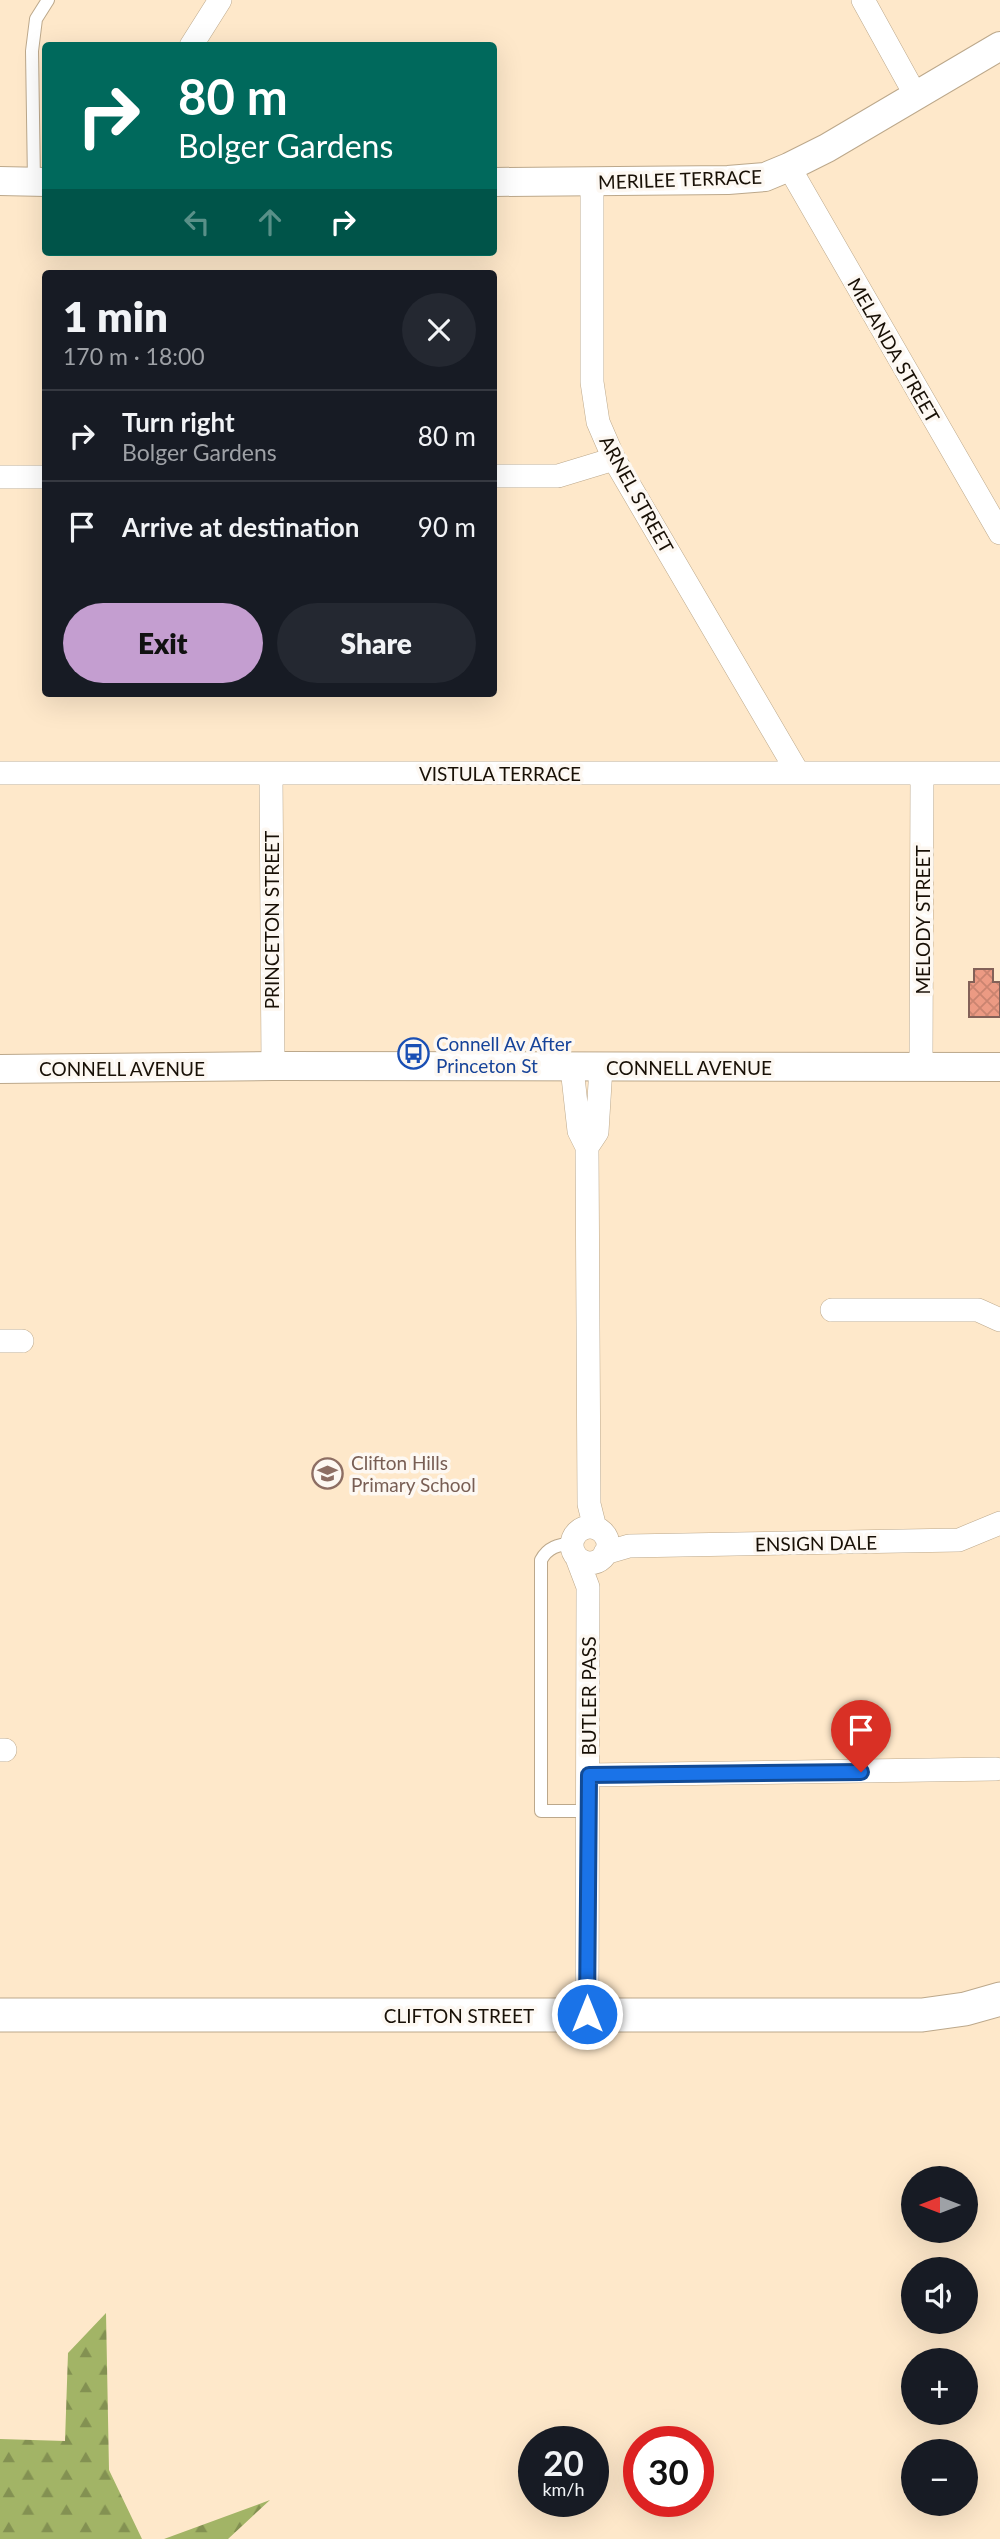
<!DOCTYPE html>
<html lang="en">
<head>
<meta charset="utf-8">
<style>
	body { margin:0; font-family:Lato,sans-serif; background:#242831; color:#f1f3f6; height:100vh; display:flex; flex-direction:column; font-size:26px; white-space:nowrap }
	* { box-sizing:border-box; margin:0 }
	p { font-size:23px; color:#9ea1a6 }
	.icon { flex:none; width:38px; height:38px; fill:none; stroke:currentColor; stroke-width:2; stroke-linecap:round; stroke-linejoin:round }
	.map { position:relative; flex:1; overflow:hidden }
	.sheet { position:absolute; left:42px; top:270px; width:455px; height:427px; display:flex; flex-direction:column; background:#171b24; border-radius:7px; box-shadow:0 7px 28px #0002 }
	.sheet>* { flex:none }
	.banner { position:absolute; left:42px; top:42px; width:455px; height:214px; border-radius:7px; box-shadow:0 7px 28px #0002; background:#00695c; color:#fff; overflow:hidden }
	.needle { width:46px; rotate:270deg }
	.controls { position:absolute; left:901px; top:2166px; display:grid; gap:14px }
	.controls a { display:grid; place-items:center; width:77px; height:77px; border-radius:50%; background:#171b24; box-shadow:0 7px 28px #0002; font-size:35px }
	.speed { position:absolute; left:518px; top:2426px; display:flex; gap:14px; font-size:35px; font-weight:700; text-align:center }
	.speed>* { display:grid; place-content:center; width:91px; height:91px; border-radius:50%; background:#171b24; box-shadow:0 7px 28px #0002; line-height:1 }
	.speed small { font-size:18px; font-weight:400 }
	.speed .limit { border:10px solid #d22; background:#fff; color:#111 }
	.pin { position:absolute; display:grid; place-items:center; width:60px; height:60px; color:#fff; margin:-72px -30px; border-radius:50% 50% 50% 0; rotate:-45deg; box-shadow:0 0 7px #0007 }
	.pin .icon { rotate:45deg }
	.me { position:absolute; width:77px; margin:-38px; rotate:0deg; stroke-linejoin:round; filter:drop-shadow(0 0 5px #0008) }
	.turn { display:flex; align-items:center; gap:24px; height:147px; padding:0 21px; font-size:32px }
	.turn .icon { width:91px; height:91px; stroke-width:2.5 }
	.turn b { display:block; font-size:49px; line-height:60px }
	.lanes { display:flex; align-items:center; height:66px; padding:0 21px; background:#0003; justify-content:center; gap:35px; direction:ltr }
	.lanes .off { opacity:.35 }
	.round { display:grid; place-items:center; flex:none; width:74px; height:74px; border-radius:37px; background:#242831 }
	.summary { display:flex; align-items:center; justify-content:space-between; height:119px; padding:0 21px }
	h1 { font-size:42px; font-weight:800; line-height:52px }
	.action { display:flex; gap:14px; margin-top:auto; padding:14px 21px }
	.action a { flex:1; height:80px; border-radius:42px; background:#c49ed0; color:#111; font-size:28px; font-weight:800; line-height:80px; text-align:center }
	.action a+a { background:#242831; color:#f1f3f6 }
	ul { padding:0; list-style:none }
	li { display:flex; align-items:center; gap:21px; height:91px; padding:0 21px; border-top:2px solid #363941 }
	li div { flex:1 }
	li b { display:block; font-size:26px }
	li em { font-style:normal }
	.map>svg:first-child { display:block }
	.forest { fill:url(#forest-firs) }
	.building { fill:url(#building-cross-hatch); stroke:#836158; stroke-width:2 }
	.lines { fill:none; stroke-linecap:round; stroke-linejoin:round }
	.service-casing { stroke:#bca88b; stroke-width:14 }
	.minor-casing { stroke:#bca88b; stroke-width:24 }
	.tertiary-casing { stroke:#bca88b; stroke-width:30 }
	.secondary-casing { stroke:#bca88b; stroke-width:35 }
	.service { stroke:#fff; stroke-width:12 }
	.minor { stroke:#fff; stroke-width:23 }
	.tertiary { stroke:#fff; stroke-width:28 }
	.secondary { stroke:#fff; stroke-width:33 }
	.route-casing { stroke:#114b97; stroke-width:18 }
	.route { stroke:#1a73e8; stroke-width:12 }
	.labels { text-anchor:middle; dominant-baseline:central; stroke-width:7; stroke-linejoin:round; paint-order:stroke }
	.street-label { font-size:19px; fill:#181006; stroke:#fdf8f2 }
	.transit-label { font-size:19px; fill:#164399; stroke:#fdf8f2; text-anchor:start }
	.education-label { font-size:19px; fill:#785e54; stroke:#fdf8f2; text-anchor:start }
</style>
</head>
<body>
<div class="map">
<svg width="1000" height="2539" viewBox="0 0 1000 2539">
	<defs>
		<pattern id="forest-firs" width="22" height="20" patternUnits="userSpaceOnUse" patternTransform="scale(1.75)"><rect width="22" height="20" fill="#a2b466"/><path d="M5 1l3.5 6h-7zM16 11l3.5 6h-7z" fill="#839152"/></pattern>
		<pattern id="building-cross-hatch" width="8" height="8" patternUnits="userSpaceOnUse" patternTransform="scale(1.75)"><rect width="8" height="8" fill="#ec9a83"/><path d="M0 0l8 8M0 8l8-8" fill="none" stroke="#ca8470"/></pattern>
	</defs>
	<rect width="100%" height="100%" fill="#fee8ca"/>
	<!-- forest -->
	<path class="forest" d="M 106,2313 L 109,2470 L 142,2539 L 0,2539 L 0,2439 L 65,2441 L 68,2353 Z
		M 270,2500 L 228,2539 L 164,2539 Z"/>
	<!-- building -->
	<path class="building" d="M 974,969 L 993,969 L 993,982 L 1000,982 L 1000,1017 L 969,1017 L 969,982 L 974,982 Z"/>
	<g class="lines">
		<defs>
			<path id="service" d="M 34,182 L 32,51 L 36,19 L 48,0
				M 572,1543 C 558,1545 548,1547 541,1560 L 541,1811 L 588,1811"/>
			<path id="minor" d="M 863,0 L 916,96
				M 191,46 L 220,0
				M 789,167 L 1000,533
				M 592,182 L 592,382 L 598,422 L 614,459 L 798,773
				M 494,476 L 558,476 L 614,459
				M 0,477 L 46,477
				M 0,773 L 1000,773
				M 271,774 L 273,1066
				M 921,1067 L 922,774
				M 572,1068 L 579,1131 L 587,1147 L 589,1504 L 595,1528
				M 587,1147 L 597,1132 L 601,1067
				M 832,1310 L 978,1310 L 1000,1320
				M 0,1341 L 22,1341
				M572 1545a18 18 0 1 1 36 0a18 18 0 1 1-36 0Z
				M 605,1553 L 629,1546 L 959,1540 L 1000,1523
				M 577,1558 L 588,1587 L 587,2014
				M 0,1750 L 5,1750
				M 589,1775 L 996,1769"/>
			<path id="tertiary" d="M 0,181 L 46,182
				M 494,182 L 728,180 L 765,177 L 789,167 L 827,148 L 1000,46
				M 0,1069 L 273,1066 L 1000,1067"/>
			<path id="secondary" d="M 0,2015 L 922,2015 L 965,2009 L 1000,1999"/>
		</defs>
		<!-- service casing -->
		<use href="#service" class="service-casing"/>
		<!-- minor casing -->
		<use href="#minor" class="minor-casing"/>
		<!-- tertiary casing -->
		<use href="#tertiary" class="tertiary-casing"/>
		<!-- secondary casing -->
		<use href="#secondary" class="secondary-casing"/>
		<!-- service -->
		<use href="#service" class="service"/>
		<!-- minor -->
		<use href="#minor" class="minor"/>
		<!-- tertiary -->
		<use href="#tertiary" class="tertiary"/>
		<!-- secondary -->
		<use href="#secondary" class="secondary"/>
	</g>
	<g class="lines">
		<defs>
			<path id="route" d="M 587,2014 L 589,1775 L 861,1772"/>
		</defs>
		<!-- route casing -->
		<use href="#route" class="route-casing"/>
		<!-- route -->
		<use href="#route" class="route"/>
	</g>
	<!-- icons -->
	<defs>
		<symbol id="bus-ring" viewBox="-11 -11 22 22"><circle r="9.5" fill="#fdf8f2" stroke="#1a4fb4" stroke-width="1.5"/><path d="M-5-6H5V4H4V6H2V4H-2V6H-4V4H-5ZM-3.5-4V0h7V-4ZM-3.5 1.2v1.5H-2V1.2ZM2 1.2v1.5H3.5V1.2Z" fill="#1a4fb4"/></symbol>
		<symbol id="school-ring" viewBox="-11 -11 22 22"><circle r="9.5" fill="#fdf8f2" stroke="#8d6e63" stroke-width="1.5"/><path d="M0-5L7-2L0 1L-7-2ZM-4 1L0 2.5L4 1V4Q0 6-4 4Z" fill="#8d6e63"/></symbol>
	</defs>
	<g fill-rule="evenodd">
		<use href="#bus-ring" x="396" y="1036" width="35" height="35"/>
		<use href="#school-ring" x="310" y="1456" width="35" height="35"/>
	</g>
	<g class="labels">
		<!-- street labels -->
		<g class="street-label">
			<text transform="translate(680 179) rotate(-2)">MERILEE TERRACE</text>
			<text transform="translate(894 350) rotate(60)">MELANDA STREET</text>
			<text transform="translate(637 494) rotate(61)">ARNEL STREET</text>
			<text x="500" y="773">VISTULA TERRACE</text>
			<text transform="translate(271 920) rotate(-90)">PRINCETON STREET</text>
			<text transform="translate(922 920) rotate(-90)">MELODY STREET</text>
			<text x="689" y="1067">CONNELL AVENUE</text>
			<text x="122" y="1068">CONNELL AVENUE</text>
			<text transform="translate(816 1543) rotate(-1)">ENSIGN DALE</text>
			<text transform="translate(588 1696) rotate(-90)">BUTLER PASS</text>
			<text x="459" y="2015">CLIFTON STREET</text>
		</g>
		<!-- transit labels -->
		<g class="transit-label">
			<text x="436" y="1043">Connell Av After<tspan x="436" dy="22">Princeton St</tspan></text>
		</g>
		<!-- education labels -->
		<g class="education-label">
			<text x="351" y="1462">Clifton Hills<tspan x="351" dy="22">Primary School</tspan></text>
		</g>
	</g>
</svg>
<div class="controls">
<a><svg class="needle" viewBox="-14 -14 28 28"><path d="M0-13l5 13h-10z" fill="#e53935"/><path d="M0 13l5-13h-10z" fill="#9ea1a6"/></svg></a>
<a><svg class="icon" aria-label="sound" viewBox="0 0 24 24"><path d="M4 9h4l5-4v14l-5-4H4zM17 9q2 3 0 6"/></svg></a>
<a>+</a>
<a>−</a>
</div>
<div class="speed"><div>20<small>km/h</small></div><div class="limit">30</div></div>
<div class="pin" style="left:861px;top:1772px;background:#d93025"><svg class="icon" aria-label="arrive" viewBox="0 0 24 24"><path d="M6 21V4h12l-3 4 3 4H6"/></svg></div>
<svg class="me" style="left:587px;top:2014px" viewBox="-20 -20 40 40"><circle r="17" fill="#1a73e8" stroke="#fff" stroke-width="3"/><path d="M0-11L8 9 0 5-8 9z" fill="#fff"/></svg>
<div class="banner">
<div class="turn"><svg class="icon" aria-label="right" viewBox="0 0 24 24"><path d="M7 20v-9h11M14 6l5 5-5 5"/></svg><div><b>80 m</b>Bolger Gardens</div></div>
<div class="lanes"><svg class="icon off" aria-label="left" viewBox="0 0 24 24"><path d="M17 20v-9H6M10 6l-5 5 5 5"/></svg><svg class="icon off" aria-label="ahead" viewBox="0 0 24 24"><path d="M12 20V5M6 11l6-6 6 6"/></svg><svg class="icon" aria-label="right" viewBox="0 0 24 24"><path d="M7 20v-9h11M14 6l5 5-5 5"/></svg></div>
</div>
<section class="sheet">
<div class="summary"><div><h1>1 min</h1><p>170 m · 18:00</p></div><a class="round"><svg class="icon" aria-label="close" viewBox="0 0 24 24"><path d="M6 6l12 12M18 6L6 18"/></svg></a></div>
<ul>
<li><svg class="icon" aria-label="right" viewBox="0 0 24 24"><path d="M7 20v-9h11M14 6l5 5-5 5"/></svg><div><b>Turn right</b><p>Bolger Gardens</p></div><em>80 m</em></li>
<li><svg class="icon" aria-label="arrive" viewBox="0 0 24 24"><path d="M6 21V4h12l-3 4 3 4H6"/></svg><div><b>Arrive at destination</b></div><em>90 m</em></li>
</ul>
<div class="action"><a>Exit</a><a>Share</a></div>
</section>
</div>
</body>
</html>
